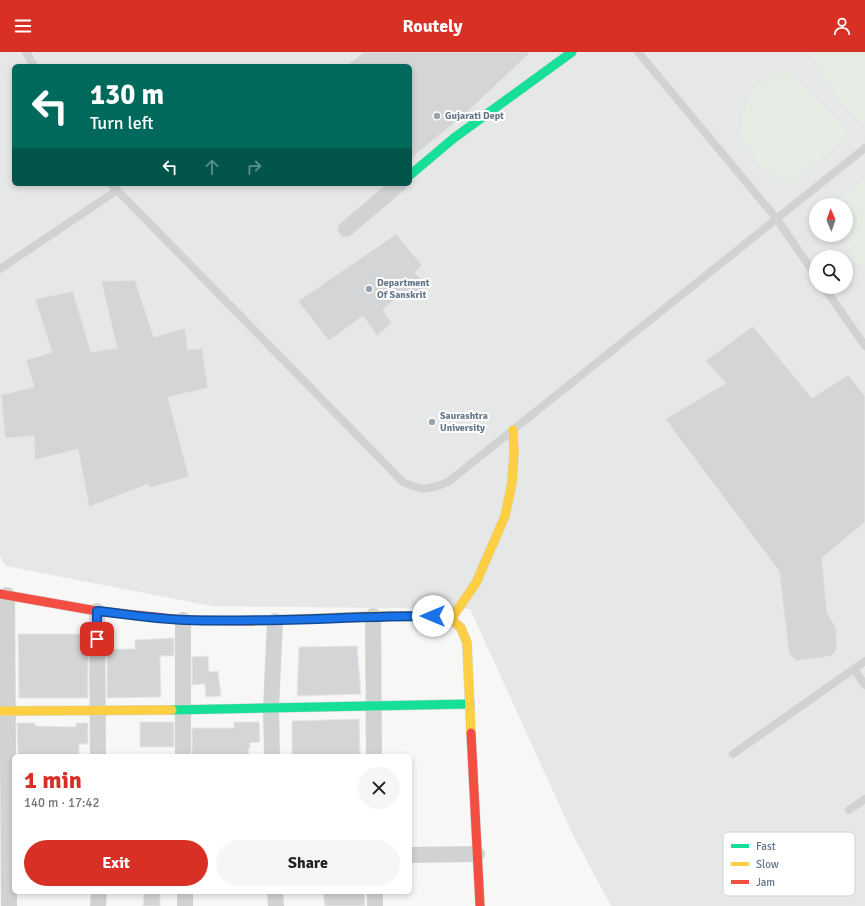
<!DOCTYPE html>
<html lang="en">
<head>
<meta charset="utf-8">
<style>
	body { margin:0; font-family:Signika,sans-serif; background:#f6f6f6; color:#222; height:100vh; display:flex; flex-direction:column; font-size:15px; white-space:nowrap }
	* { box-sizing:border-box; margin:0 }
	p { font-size:13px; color:#767676 }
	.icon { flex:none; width:22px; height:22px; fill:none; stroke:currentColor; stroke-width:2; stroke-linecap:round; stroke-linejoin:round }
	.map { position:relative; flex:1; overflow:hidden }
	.panel { position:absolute; left:12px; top:702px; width:400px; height:140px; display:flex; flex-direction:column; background:#fff; border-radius:6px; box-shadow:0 2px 6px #0003 }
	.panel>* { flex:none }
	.banner { position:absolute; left:12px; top:12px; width:400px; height:122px; border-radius:6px; box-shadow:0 2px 6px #0003; background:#00695c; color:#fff; overflow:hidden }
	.needle { width:26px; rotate:358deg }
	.buttons { position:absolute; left:809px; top:146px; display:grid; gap:8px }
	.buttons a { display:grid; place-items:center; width:44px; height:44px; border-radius:50%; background:#fff; box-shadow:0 2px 6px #0003; font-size:20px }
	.pin { position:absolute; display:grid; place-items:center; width:34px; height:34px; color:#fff; margin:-17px; border-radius:8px; box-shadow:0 2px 6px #0006 }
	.me { position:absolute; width:44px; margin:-22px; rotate:270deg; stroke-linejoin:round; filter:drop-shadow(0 0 3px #0008) }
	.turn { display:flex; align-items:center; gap:14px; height:84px; padding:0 12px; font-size:18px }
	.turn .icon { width:52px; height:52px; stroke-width:2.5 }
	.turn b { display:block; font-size:28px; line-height:34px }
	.lanes { display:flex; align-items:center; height:38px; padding:0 12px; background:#0003; justify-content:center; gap:20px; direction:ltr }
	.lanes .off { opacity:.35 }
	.round { display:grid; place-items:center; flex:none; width:42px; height:42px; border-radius:21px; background:#f6f6f6 }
	.summary { display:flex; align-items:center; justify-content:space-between; height:68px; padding:0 12px }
	h1 { font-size:24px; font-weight:800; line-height:30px; color:#d93025 }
	.action { display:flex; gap:8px; margin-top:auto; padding:8px 12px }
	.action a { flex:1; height:46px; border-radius:24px; background:#d93025; color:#fff; font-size:16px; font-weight:800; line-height:46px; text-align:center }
	.action a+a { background:#f6f6f6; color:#222 }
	header { display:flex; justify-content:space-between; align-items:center; height:52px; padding:0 12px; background:#d93025; color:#fff; font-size:18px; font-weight:800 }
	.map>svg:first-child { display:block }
	.built { fill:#e6e7e7; fill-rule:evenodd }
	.green { fill:#e6ebe4 }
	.building { fill:#d4d5d6; stroke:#e6e6e6 }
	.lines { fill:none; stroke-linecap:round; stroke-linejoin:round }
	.fast-casing { stroke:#d3d5d6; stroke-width:10 }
	.slow-casing { stroke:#d3d5d6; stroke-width:10 }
	.jam-casing { stroke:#d3d5d6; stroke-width:10 }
	.lane { stroke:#d1d2d2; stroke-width:8 }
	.street { stroke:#d1d2d2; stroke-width:16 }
	.fast { stroke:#16e098; stroke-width:9 }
	.slow { stroke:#ffcf43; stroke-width:9 }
	.jam { stroke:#f24e42; stroke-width:9 }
	.route-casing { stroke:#114b97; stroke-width:10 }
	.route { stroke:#1a73e8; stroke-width:7 }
	.poi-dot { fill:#97a3af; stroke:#fff; stroke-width:1.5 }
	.labels { text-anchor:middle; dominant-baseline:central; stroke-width:4; stroke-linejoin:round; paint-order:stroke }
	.poi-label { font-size:10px; font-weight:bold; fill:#647689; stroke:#fff; text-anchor:start }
	.key { fill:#fff; stroke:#d0d6dc; stroke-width:1 }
	.key-label { font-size:11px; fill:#647689 }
</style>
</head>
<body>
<header><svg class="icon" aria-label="menu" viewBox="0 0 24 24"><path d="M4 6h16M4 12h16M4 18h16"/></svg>Routely<svg class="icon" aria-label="person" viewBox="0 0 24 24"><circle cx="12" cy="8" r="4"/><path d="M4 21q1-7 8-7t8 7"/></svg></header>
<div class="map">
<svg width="865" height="854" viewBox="0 0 865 854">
	<rect width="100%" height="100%" fill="#f7f7f6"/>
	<!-- built -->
	<path class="built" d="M 0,0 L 865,0 L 865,854 L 611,854 L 572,781 L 470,557 L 211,554 L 6,514 L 0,504 ZM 14,14 L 410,14 L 410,132 L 14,132 ZM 816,153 L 846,153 L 846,183 L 816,183 ZM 816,205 L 846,205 L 846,235 L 816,235 Z"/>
	<!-- green -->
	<path class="green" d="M 809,0 L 865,0 L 865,71 L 863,72 C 838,53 825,27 809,0 Z
		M 786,20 L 810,39 L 850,83 L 798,125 L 784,129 L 760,115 L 740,86 L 742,63 L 754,35 Z
		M 865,127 L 865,215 L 855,210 L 843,183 L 846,183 L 846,153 L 831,153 Z"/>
	<!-- building -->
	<path class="building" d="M 364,0 L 531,0 L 463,64 L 410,107 L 410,14 L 346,14 Z
		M 396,182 L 422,213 L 415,221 L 427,233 L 409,247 L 402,241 L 383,258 L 392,271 L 377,284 L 363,264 L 329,289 L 298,249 Z
		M 135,228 L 154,285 L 185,276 L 188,298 L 202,296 L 208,336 L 168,345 L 189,425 L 149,436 L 148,432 L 89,455 L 78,397 L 35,408 L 34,384 L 5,386 L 1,343 L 34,335 L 26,308 L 52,300 L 35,247 L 73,239 L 91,300 L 117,296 L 101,229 Z
		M 753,274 L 812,346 L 848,323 L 865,344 L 865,470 L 822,506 L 827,561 L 836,575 L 837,598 L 831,604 L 796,609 L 789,602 L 779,519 L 665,367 L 726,331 L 705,309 Z
		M 18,582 L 88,582 L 88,646 L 19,646 Z
		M 174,586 L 174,604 L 160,604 L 161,645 L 107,646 L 107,597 L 135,597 L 135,588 Z
		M 357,594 L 361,642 L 297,644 L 299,595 Z
		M 208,604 L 209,620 L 218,619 L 221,644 L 206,645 L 205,632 L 192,633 L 192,605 Z
		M 359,667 L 360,704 L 292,704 L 292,669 Z
		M 140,670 L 174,670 L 174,695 L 140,695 Z
		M 234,670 L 259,670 L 260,690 L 250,691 L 250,696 L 248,696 L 249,704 L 192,704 L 192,676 L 234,676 Z
		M 17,671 L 35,671 L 35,674 L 76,675 L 76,671 L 88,671 L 88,692 L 79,692 L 79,704 L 18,704 Z
		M 144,840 L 160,840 L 160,854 L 143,854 Z
		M 323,840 L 364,840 L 365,854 L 325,854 Z"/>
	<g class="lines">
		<defs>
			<path id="fast" d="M 410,123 L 454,86 L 572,0
				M 172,658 L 470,652"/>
			<path id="slow" d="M 451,567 L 476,531 L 505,464 L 512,431 L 514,400 L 513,378
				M 253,569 L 373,564 L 433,564 L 451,567 L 461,576 L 467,591 L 471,681
				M 0,659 L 172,658"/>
			<path id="jam" d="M 0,542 L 97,559 L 183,568 L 253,569
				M 471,681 L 480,854"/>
		</defs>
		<!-- fast casing -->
		<use href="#fast" class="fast-casing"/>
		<!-- slow casing -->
		<use href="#slow" class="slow-casing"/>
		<!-- jam casing -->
		<use href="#jam" class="jam-casing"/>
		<!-- lane -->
		<path class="lane" d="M 26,0 L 34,14
			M 638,0 L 776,166 L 816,224
			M 111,132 L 403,430 C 422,439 428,438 448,430 L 865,96
			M 0,217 L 116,139
			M 824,235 L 865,294
			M 854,617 L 865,633
			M 733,702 L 865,609
			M 849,758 L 865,747"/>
		<!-- street -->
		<path class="street" d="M 346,177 L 399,132
			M 7,543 L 9,854
			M 97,559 L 98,704
			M 373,564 L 374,704
			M 183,568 L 183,704
			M 272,704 L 271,657 L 275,569
			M 410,803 L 477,802
			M 185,840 L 185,854
			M 275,840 L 276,854
			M 375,840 L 375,854
			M 98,854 L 99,840"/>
		<!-- fast -->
		<use href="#fast" class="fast"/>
		<!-- slow -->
		<use href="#slow" class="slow"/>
		<!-- jam -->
		<use href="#jam" class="jam"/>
	</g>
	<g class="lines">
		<defs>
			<path id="route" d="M 97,587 L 97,559 C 126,562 155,567 185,568 C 267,571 350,564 433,564"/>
		</defs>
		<!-- route casing -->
		<use href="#route" class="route-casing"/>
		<!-- route -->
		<use href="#route" class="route"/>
	</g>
	<!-- markers -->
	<g class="poi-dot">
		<circle cx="437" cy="64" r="4"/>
		<circle cx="369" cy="237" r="4"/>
		<circle cx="432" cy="370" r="4"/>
	</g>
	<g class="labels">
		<!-- poi labels -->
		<g class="poi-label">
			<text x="445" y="64">Gujarati Dept</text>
			<text x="377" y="231">Department<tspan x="377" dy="12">Of Sanskrit</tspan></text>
			<text x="440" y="364">Saurashtra<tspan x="440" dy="12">University</tspan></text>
		</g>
	</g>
	<!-- legend -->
	<rect x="723" y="780" width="132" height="64" rx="6" class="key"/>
	<rect x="731" y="792" width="18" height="4" fill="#16e098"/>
	<rect x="731" y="810" width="18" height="4" fill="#ffcf43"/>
	<rect x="731" y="828" width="18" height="4" fill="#f24e42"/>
	<g class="key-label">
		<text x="756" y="798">Fast</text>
		<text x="756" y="816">Slow</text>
		<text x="756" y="834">Jam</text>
	</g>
</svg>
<div class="buttons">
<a><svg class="needle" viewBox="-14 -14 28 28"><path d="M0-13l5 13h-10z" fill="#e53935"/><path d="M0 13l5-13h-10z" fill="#767676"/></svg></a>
<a><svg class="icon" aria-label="search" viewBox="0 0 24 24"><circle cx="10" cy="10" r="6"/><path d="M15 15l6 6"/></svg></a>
</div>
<div class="pin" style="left:97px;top:587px;background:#d93025"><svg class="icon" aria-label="arrive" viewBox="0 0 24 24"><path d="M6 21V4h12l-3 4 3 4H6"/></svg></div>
<svg class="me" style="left:433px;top:564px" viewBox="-20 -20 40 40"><circle r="19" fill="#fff"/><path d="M0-13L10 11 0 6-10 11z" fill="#1a73e8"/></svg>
<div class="banner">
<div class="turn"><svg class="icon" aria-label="left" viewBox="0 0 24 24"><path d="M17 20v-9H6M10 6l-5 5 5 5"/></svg><div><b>130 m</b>Turn left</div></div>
<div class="lanes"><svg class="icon" aria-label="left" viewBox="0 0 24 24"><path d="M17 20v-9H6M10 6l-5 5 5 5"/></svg><svg class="icon off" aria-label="ahead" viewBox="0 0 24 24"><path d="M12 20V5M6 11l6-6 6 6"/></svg><svg class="icon off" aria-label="right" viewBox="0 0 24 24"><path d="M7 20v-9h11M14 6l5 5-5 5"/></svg></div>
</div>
<section class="panel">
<div class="summary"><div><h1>1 min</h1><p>140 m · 17:42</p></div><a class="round"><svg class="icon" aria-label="close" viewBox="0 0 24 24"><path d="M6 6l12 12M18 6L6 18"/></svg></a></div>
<div class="action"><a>Exit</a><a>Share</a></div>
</section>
</div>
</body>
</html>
